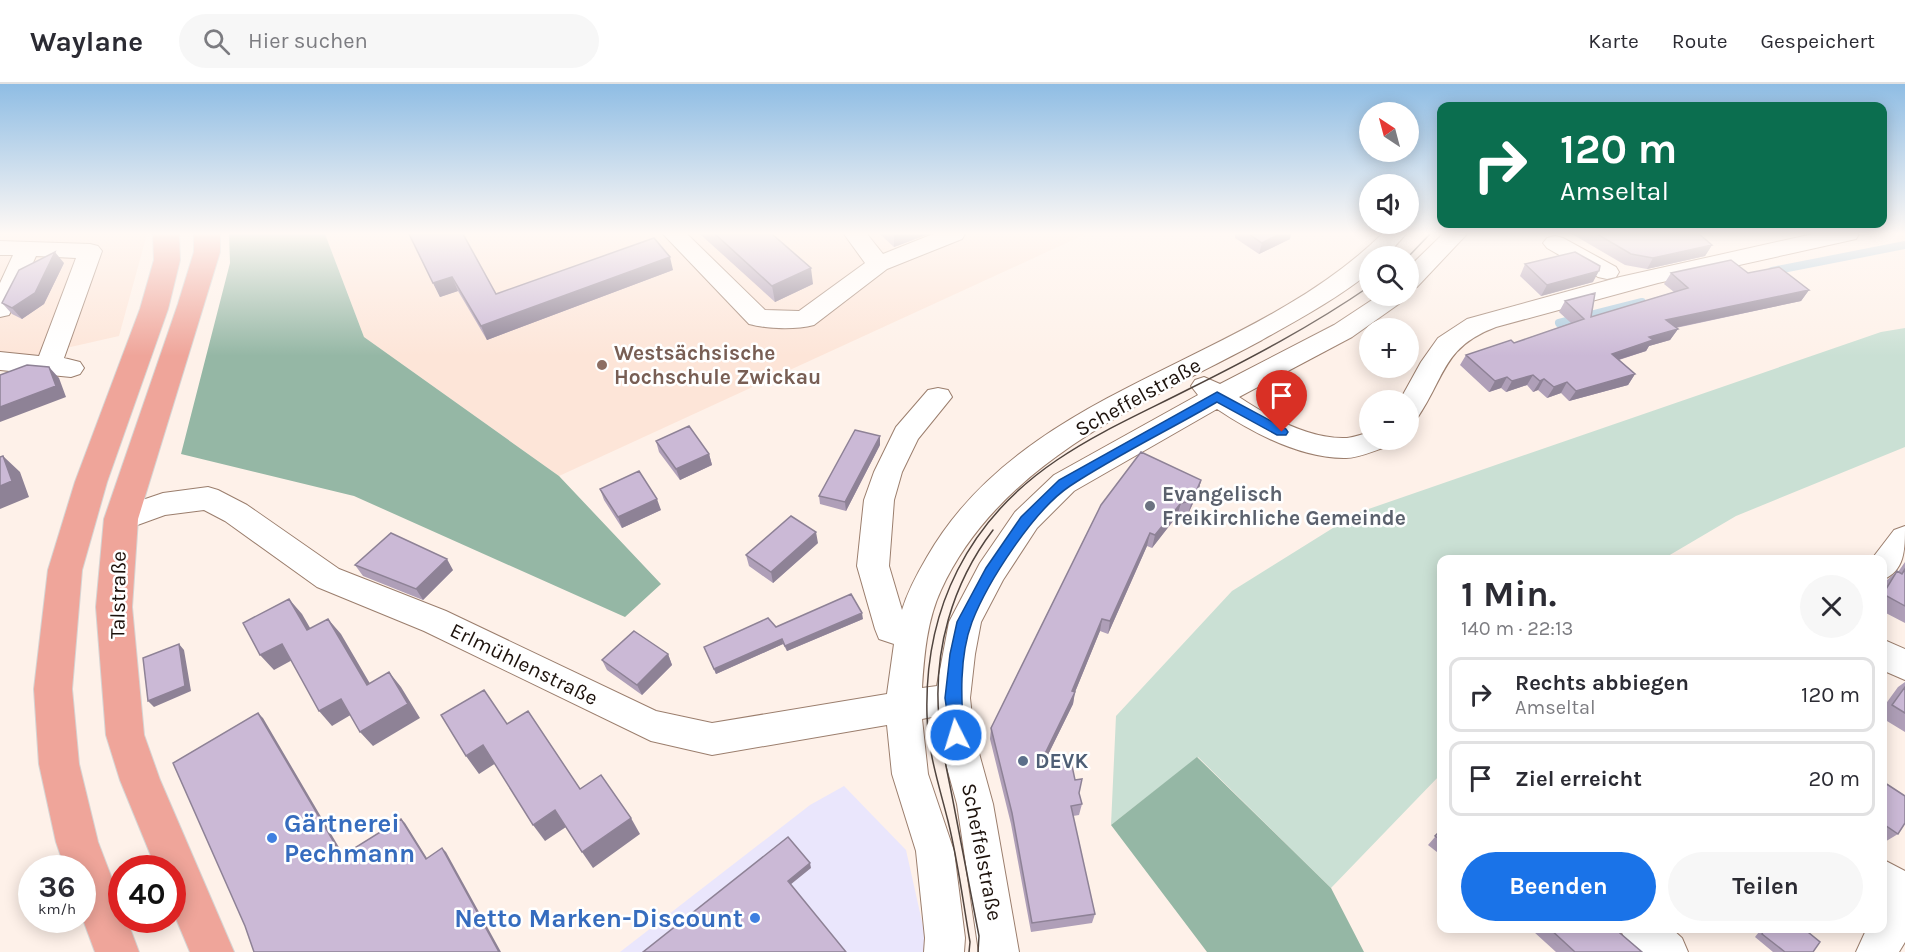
<!DOCTYPE html>
<html lang="de">
<head>
<meta charset="utf-8">
<style>
	body { margin:0; font-family:Karla,sans-serif; background:#f7f7f7; color:#2b2b33; height:100vh; display:flex; flex-direction:column; font-size:22px; white-space:nowrap }
	* { box-sizing:border-box; margin:0 }
	p { font-size:20px; color:#7c7c81 }
	.icon { flex:none; width:33px; height:33px; fill:none; stroke:currentColor; stroke-width:2; stroke-linecap:round; stroke-linejoin:round }
	.map { position:relative; flex:1; overflow:hidden }
	.sheet { position:absolute; left:1437px; top:471px; width:450px; height:378px; display:flex; flex-direction:column; background:#fff; border-radius:12px; box-shadow:0 3px 15px #0003 }
	.sheet>* { flex:none }
	.banner { position:absolute; left:1437px; top:18px; width:450px; height:126px; border-radius:12px; box-shadow:0 3px 15px #0003; background:#0b6e4f; color:#fff; overflow:hidden }
	.needle { width:39px; rotate:324deg }
	.buttons { position:absolute; left:1359px; top:18px; display:grid; gap:12px }
	.buttons a { display:grid; place-items:center; width:60px; height:60px; border-radius:50%; background:#fff; box-shadow:0 3px 15px #0003; font-size:30px }
	.speed { position:absolute; left:18px; top:771px; display:flex; gap:12px; font-size:30px; font-weight:700; text-align:center }
	.speed>* { display:grid; place-content:center; width:78px; height:78px; border-radius:50%; background:#fff; box-shadow:0 3px 15px #0003; line-height:1 }
	.speed small { font-size:15px; font-weight:400 }
	.speed .limit { border:9px solid #d22; background:#fff; color:#111 }
	.pin { position:absolute; display:grid; place-items:center; width:51px; height:51px; color:#fff; margin:-62px -26px; border-radius:50% 50% 50% 0; rotate:-45deg; box-shadow:0 0 6px #0007 }
	.pin .icon { rotate:45deg }
	.me { position:absolute; width:66px; margin:-33px; rotate:355deg; stroke-linejoin:round; filter:drop-shadow(0 0 4px #0008) }
	.turn { display:flex; align-items:center; gap:21px; height:126px; padding:0 24px; font-size:27px }
	.turn .icon { width:78px; height:78px; stroke-width:2.5 }
	.turn b { display:block; font-size:42px; line-height:51px }
	.round { display:grid; place-items:center; flex:none; width:63px; height:63px; border-radius:32px; background:#f7f7f7 }
	.overview { display:flex; align-items:center; justify-content:space-between; height:102px; padding:0 24px }
	h1 { font-size:36px; font-weight:700; line-height:45px }
	.primary-button { display:flex; gap:12px; margin-top:auto; padding:12px 24px }
	.primary-button a { flex:1; height:69px; border-radius:36px; background:#1a73e8; color:#fff; font-size:24px; font-weight:700; line-height:69px; text-align:center }
	.primary-button a+a { background:#f7f7f7; color:#2b2b33 }
	ul { padding:0; list-style:none }
	li { display:flex; align-items:center; gap:18px; height:75px; margin:0 12px 9px; padding:0 12px; border:3px solid #e1e1e2; border-radius:12px }
	li div { flex:1 }
	li b { display:block; font-size:22px }
	li em { font-style:normal }
	header { display:flex; align-items:center; gap:36px; box-sizing:border-box; height:84px; padding:0 30px; background:#fff; border-bottom:2px solid #e1e1e2 }
	header strong { font-size:28px }
	nav { display:flex; gap:33px; margin-inline-start:auto; font-size:21px }
	.search { width:420px; height:54px; background:#f7f7f7; display:flex; align-items:center; gap:15px; box-sizing:border-box; padding:0 21px; border-radius:33px; color:#7c7c81; font-size:22px }
	.map>svg:first-child { display:block }
	.commercial { fill:#eae6fc }
	.built { fill:#fde5d8 }
	.green { fill:#cae0d4 }
	.forest { fill:#95b7a5 }
	.lines { fill:none; stroke-linecap:round; stroke-linejoin:round }
	.stream { stroke:#abcbdf; stroke-width:8 }
	.minor-casing { stroke:#9b7e6d; stroke-width:2 }
	.major-casing { stroke:#d6d4d3; stroke-width:2 }
	.minor { fill:#fff; fill-rule:evenodd }
	.major { fill:#efa59a; fill-rule:evenodd }
	.tram { stroke:#50443e; stroke-width:1.5 }
	.wall { fill:#af9fb8 }
	.shaded-wall { fill:#8e8296 }
	.building { fill:#cbb9d6; stroke:#8e8296; stroke-width:1.5 }
	.route { fill:#1a73e8; stroke:#114b97; stroke-width:1.5 }
	.education-dot { fill:#8d6e63; stroke:#fff; stroke-width:2 }
	.worship-dot { fill:#6b7280; stroke:#fff; stroke-width:2 }
	.service-dot { fill:#5c6f8a; stroke:#fff; stroke-width:2 }
	.shop-dot { fill:#3f7fe0; stroke:#fff; stroke-width:2 }
	.labels { text-anchor:middle; dominant-baseline:central; stroke-width:5; stroke-linejoin:round; paint-order:stroke }
	.education-label { font-size:21px; font-weight:bold; fill:#785e54; stroke:#fff; text-anchor:start }
	.street-label { font-size:21px; fill:#1c110b; stroke:#fff }
	.worship-label { font-size:21px; font-weight:bold; fill:#5b616d; stroke:#fff; text-anchor:start }
	.service-label { font-size:21px; font-weight:bold; fill:#4e5e75; stroke:#fff; text-anchor:start }
	.near-shop-label { font-size:26px; font-weight:bold; fill:#366cbe; stroke:#fff; text-anchor:start }
</style>
</head>
<body>
<header>
<strong>Waylane</strong>
<div class="search"><svg class="icon" aria-label="search" viewBox="0 0 24 24"><circle cx="10" cy="10" r="6"/><path d="M15 15l6 6"/></svg>Hier suchen</div>
<nav><a>Karte</a><a>Route</a><a>Gespeichert</a></nav>
</header>
<div class="map">
<svg width="1905" height="868" viewBox="0 0 1905 868">
	<rect width="100%" height="100%" fill="#fef1e9"/>
	<!-- commercial -->
	<path class="commercial" d="M 844,702 L 906,766 L 927,860 L 925,868 L 620,868 L 810,721 Z"/>
	<!-- built -->
	<path class="built" d="M 0,150 L 147,150 L 119,252 L 0,279 Z
		M 325,150 L 1086,150 L 559,392 L 364,253 Z"/>
	<!-- green -->
	<path class="green" d="M 1905,244 L 1905,363 L 1736,432 L 1663,475 L 1442,476 L 1441,690 L 1331,804 L 1198,673 L 1111,741 L 1116,632 L 1232,507 L 1357,429 L 1881,248 Z"/>
	<!-- forest -->
	<path class="forest" d="M 229,150 L 325,150 L 364,253 L 559,392 L 661,500 L 625,533 L 354,412 L 181,370 L 230,179 Z
		M 1197,673 L 1331,804 L 1364,868 L 1207,868 L 1111,741 Z"/>
	<g class="lines">
		<!-- stream -->
		<path class="stream" d="M 1772,187 L 1905,161
			M 1559,239 L 1642,218"/>
		<defs>
			<path id="minor" d="M 663,150 L 687,150 L 765,226 L 799,227 L 865,179 L 844,150 L 867,150 L 883,170 L 933,150 L 965,150 L 962,155 L 887,185 L 814,241 C 795,246 768,245 749,240 Z
				M 1382,150 L 1406,150 L 1386,172 L 1370,172 L 1370,188 C 1337,215 1299,235 1262,256 C 1145,319 1000,377 941,506 C 927,536 924,572 922,604 L 937,602 L 949,538 L 980,479 L 1015,428 L 1054,391 L 1198,311 L 1191,302 L 1195,296 L 1204,293 L 1220,300 L 1334,241 L 1378,212 L 1406,212 L 1403,217 L 1352,253 L 1239,313 C 1269,333 1310,356 1347,354 C 1355,353 1362,350 1370,348 L 1370,356 L 1390,356 L 1386,363 C 1373,367 1359,374 1346,374 C 1302,375 1253,349 1217,325 L 1074,407 L 1037,444 L 1003,496 L 981,538 L 975,570 L 970,614 L 974,651 L 993,720 L 1019,868 L 979,868 L 957,720 L 938,651 L 937,632 L 922,635 L 928,690 L 954,767 L 965,854 L 964,868 L 924,868 L 925,854 L 916,767 L 892,690 L 887,641 L 712,671 L 651,657 L 424,547 L 317,503 L 225,437 L 204,426 L 165,431 L 121,447 L 110,443 L 106,435 L 110,427 L 163,409 L 208,403 L 218,406 L 247,421 L 339,485 L 446,527 L 656,627 L 712,639 L 887,610 L 894,560 L 879,555 L 875,545 L 857,482 L 864,416 L 874,388 L 896,343 L 928,306 L 938,304 L 948,306 L 952,313 L 918,355 L 902,388 L 894,416 L 889,482 L 902,526 C 908,507 917,490 927,473 C 1025,302 1249,281 1382,150 Z
				M 1443,150 L 1467,150 L 1417,203 L 1408,205 L 1408,184 Z
				M 1813,150 L 1859,150 L 1856,155 L 1658,199 L 1496,243 C 1443,263 1446,291 1418,333 L 1408,335 L 1408,316 L 1400,316 L 1421,278 L 1438,254 L 1467,235 L 1620,193 Z
				M 1555,152 L 1563,154 L 1616,183 L 1619,188 L 1616,193 L 1607,195 L 1598,193 L 1547,164 L 1543,159 L 1547,154 Z
				M 0,157 L 90,160 L 98,162 L 102,167 L 64,274 L 80,278 L 84,284 L 80,290 L 71,293 L 0,286 L 0,268 L 39,272 L 76,174 L 36,172 L 12,225 L 9,231 L 0,233 L 0,199 L 13,171 L 0,171 Z
				M 1905,442 C 1905,466 1905,487 1882,496 L 1882,476 L 1871,476 L 1894,446 Z
				M 1882,555 L 1905,565 L 1905,596 L 1882,586 Z
				M 1882,775 L 1905,787 L 1905,858 L 1899,868 L 1856,868 L 1867,844 L 1882,844 Z
				M 1620,844 L 1671,844 L 1682,854 L 1688,868 L 1637,868 L 1626,858 Z"/>
			<path id="major" d="M 153,150 L 179,150 L 180,176 L 168,225 L 107,398 L 82,486 L 72,605 L 79,680 L 98,758 L 122,821 L 122,836 L 127,836 L 139,868 L 95,868 L 82,833 L 82,784 L 65,784 L 56,758 L 39,680 L 34,605 L 48,486 L 75,398 L 140,225 L 154,176 Z
				M 194,150 L 220,150 L 220,168 L 138,435 L 132,523 L 144,651 L 160,696 L 234,868 L 190,868 L 172,825 L 172,784 L 156,784 L 120,696 L 106,651 L 96,523 L 104,435 L 178,220 L 194,168 Z"/>
		</defs>
		<!-- minor casing -->
		<use href="#minor" class="minor-casing"/>
		<!-- major casing -->
		<use href="#major" class="major-casing"/>
		<!-- minor -->
		<use href="#minor" class="minor"/>
		<!-- major -->
		<use href="#major" class="major"/>
		<!-- tram -->
		<path class="tram" d="M 1408,173 L 1430,150
			M 969,868 L 970,858 C 963,818 958,777 948,737 C 939,701 928,669 927,631 C 924,525 968,436 1057,376 C 1098,348 1144,328 1189,305 C 1251,274 1312,242 1370,202
			M 978,868 L 979,852 C 970,807 962,762 953,717 C 948,690 941,663 939,635 C 933,567 952,500 993,446"/>
	</g>
	<!-- wall -->
	<path class="wall" d="M 409,150 L 496,210 L 673,186 L 487,256 L 458,207 L 440,213 Z
		M 700,150 L 772,150 L 813,200 L 775,218 Z
		M 880,150 L 929,150 L 894,163 Z
		M 1235,150 L 1291,150 L 1290,155 L 1259,170 L 1235,154 Z
		M 1572,150 L 1699,150 L 1712,161 L 1705,172 L 1647,185 L 1625,181 Z
		M 64,179 L 44,220 L 22,235 L 12,230 L 2,219 Z
		M 1525,180 L 1593,198 L 1541,212 L 1520,192 Z
		M 1671,189 L 1748,189 L 1809,206 L 1801,217 L 1676,244 L 1678,245 L 1670,256 L 1649,262 L 1646,267 L 1619,276 L 1635,290 L 1628,301 L 1569,317 L 1561,309 L 1547,314 L 1538,306 L 1533,308 L 1527,301 L 1506,308 L 1501,304 L 1489,308 L 1460,281 L 1466,271 L 1514,259 L 1571,239 L 1559,228 L 1565,217 L 1591,233 L 1674,208 L 1664,200 Z
		M 656,357 L 709,370 L 712,381 L 680,396 L 659,368 Z
		M 880,361 L 846,427 L 820,420 L 819,412 Z
		M 1201,396 L 1198,409 L 1188,430 L 1177,432 L 1152,464 L 1147,462 L 1108,550 L 1100,547 L 1075,608 L 1073,620 L 1043,681 L 1075,696 L 1082,720 L 1079,731 L 1073,732 L 1095,830 L 1092,839 L 1031,848 L 1011,740 L 990,655 L 991,644 L 1101,421 Z
		M 600,405 L 661,426 L 622,444 L 604,416 Z
		M 818,459 L 773,499 L 749,482 L 746,471 Z
		M 1905,478 L 1905,539 L 1882,527 L 1882,501 L 1885,498 L 1897,487 L 1898,488 Z
		M 355,481 L 453,486 L 423,516 L 363,492 Z
		M 863,535 L 787,567 L 783,560 L 716,590 L 704,563 L 776,543 Z
		M 668,570 L 672,581 L 642,611 L 607,586 L 602,576 Z
		M 1905,598 L 1905,648 L 1882,634 L 1882,625 L 1898,603 Z
		M 1882,697 L 1898,750 L 1883,759 L 1882,758 Z
		M 1442,745 L 1442,772 L 1428,761 Z
		M 1537,844 L 1614,844 L 1642,868 L 1556,868 L 1534,848 Z
		M 1762,844 L 1803,844 L 1813,868 L 1773,868 L 1755,853 Z"/>
	<!-- shaded-wall -->
	<path class="shaded-wall" d="M 894,150 L 929,150 L 894,163 Z
		M 1279,150 L 1291,150 L 1290,155 L 1259,170 L 1262,159 Z
		M 1712,161 L 1705,172 L 1647,185 L 1653,174 Z
		M 55,168 L 64,179 L 44,220 L 22,235 L 12,224 Z
		M 670,173 L 673,186 L 487,256 L 481,242 Z
		M 811,184 L 813,200 L 775,218 L 772,202 Z
		M 1599,187 L 1593,198 L 1541,212 L 1547,201 Z
		M 452,193 L 458,207 L 440,213 L 433,199 Z
		M 1809,206 L 1801,217 L 1659,247 L 1666,236 Z
		M 1678,245 L 1670,256 L 1649,262 L 1646,267 L 1605,280 L 1612,270 L 1649,253 Z
		M 49,283 L 59,294 L 66,313 L 0,338 L 0,323 Z
		M 1635,290 L 1628,301 L 1569,317 L 1576,307 Z
		M 1533,291 L 1527,301 L 1506,308 L 1512,297 Z
		M 1507,293 L 1501,304 L 1489,308 L 1495,297 Z
		M 1544,295 L 1538,306 L 1533,308 L 1540,297 Z
		M 1567,298 L 1561,309 L 1547,314 L 1554,303 Z
		M 880,352 L 880,361 L 846,427 L 845,418 Z
		M 709,370 L 712,381 L 680,396 L 676,385 Z
		M 3,372 L 20,388 L 29,413 L 0,425 L 0,402 Z
		M 1201,396 L 1198,409 L 1188,430 L 1192,417 Z
		M 657,415 L 661,426 L 622,444 L 618,433 Z
		M 1181,419 L 1177,432 L 1152,464 L 1155,451 Z
		M 816,448 L 818,459 L 773,499 L 771,488 Z
		M 1150,449 L 1147,462 L 1108,550 L 1110,537 Z
		M 447,475 L 453,486 L 423,516 L 416,505 Z
		M 289,515 L 302,530 L 320,561 L 307,546 Z
		M 862,529 L 863,535 L 787,567 L 785,562 Z
		M 328,535 L 341,550 L 379,615 L 367,601 Z
		M 1102,535 L 1100,547 L 1073,613 L 1075,608 L 1073,620 L 1037,693 L 1039,682 L 1072,607 Z
		M 782,555 L 783,560 L 716,590 L 714,585 Z
		M 179,560 L 184,566 L 191,607 L 154,623 L 148,617 Z
		M 282,560 L 296,574 L 274,586 L 260,571 Z
		M 668,570 L 672,581 L 642,611 L 637,601 Z
		M 389,588 L 401,603 L 420,634 L 373,662 L 360,648 Z
		M 341,615 L 354,629 L 332,642 L 319,627 Z
		M 258,629 L 263,634 L 347,777 L 342,772 Z
		M 483,661 L 496,679 L 479,690 L 466,672 Z
		M 555,726 L 566,743 L 545,757 L 533,741 Z
		M 631,734 L 640,750 L 593,784 L 582,768 Z
		M 401,735 L 405,739 L 430,779 L 426,775 Z
		M 442,764 L 446,768 L 501,868 L 499,868 Z
		M 810,779 L 811,784 L 790,801 L 788,797 Z"/>
	<!-- building -->
	<path class="building" d="M 409,150 L 463,150 L 496,210 L 654,154 L 670,173 L 481,242 L 452,193 L 433,199 Z
		M 715,150 L 772,150 L 811,184 L 772,202 Z
		M 1249,150 L 1279,150 L 1262,159 Z
		M 1597,150 L 1699,150 L 1712,161 L 1653,174 L 1631,170 Z
		M 55,168 L 35,209 L 12,224 L 2,219 L 19,186 Z
		M 1575,168 L 1600,182 L 1599,187 L 1547,201 L 1525,180 Z
		M 1731,176 L 1748,189 L 1779,183 L 1809,206 L 1666,236 L 1678,245 L 1649,253 L 1653,256 L 1612,270 L 1635,290 L 1576,307 L 1567,298 L 1554,303 L 1544,295 L 1540,297 L 1533,291 L 1512,297 L 1507,293 L 1495,297 L 1466,271 L 1511,256 L 1514,259 L 1584,235 L 1565,217 L 1595,209 L 1591,233 L 1688,204 L 1671,189 Z
		M 27,281 L 49,283 L 56,302 L 0,323 L 0,291 Z
		M 689,342 L 709,370 L 676,385 L 656,357 Z
		M 855,346 L 880,352 L 845,418 L 819,412 Z
		M 1141,368 L 1201,396 L 1192,417 L 1181,419 L 1155,451 L 1150,449 L 1110,537 L 1102,535 L 1072,607 L 1075,608 L 1039,682 L 1071,677 L 1075,696 L 1082,695 L 1079,709 L 1082,720 L 1071,722 L 1095,830 L 1032,839 L 1012,729 L 991,644 L 1101,421 Z
		M 3,372 L 12,397 L 0,402 L 0,373 Z
		M 639,387 L 657,415 L 618,433 L 600,405 Z
		M 791,432 L 816,448 L 771,488 L 746,471 Z
		M 391,449 L 447,475 L 416,505 L 355,481 Z
		M 1905,485 L 1905,522 L 1883,510 L 1897,487 L 1902,490 Z
		M 851,510 L 862,529 L 785,562 L 782,555 L 714,585 L 704,563 L 768,534 L 776,543 Z
		M 289,515 L 307,546 L 328,535 L 367,601 L 389,588 L 408,620 L 360,648 L 341,615 L 319,627 L 282,560 L 260,571 L 243,539 Z
		M 634,547 L 668,570 L 637,601 L 602,576 Z
		M 179,560 L 185,602 L 148,617 L 143,574 Z
		M 1905,603 L 1905,629 L 1892,621 Z
		M 484,606 L 507,640 L 528,627 L 580,705 L 601,691 L 631,734 L 582,768 L 555,726 L 533,741 L 483,661 L 466,672 L 441,631 Z
		M 258,629 L 342,772 L 401,735 L 426,775 L 442,764 L 499,868 L 254,868 L 245,842 L 173,679 Z
		M 1882,697 L 1905,712 L 1905,739 L 1898,750 L 1882,739 Z
		M 1442,745 L 1442,757 L 1435,752 Z
		M 788,753 L 810,779 L 788,797 L 846,868 L 643,868 Z
		M 1549,844 L 1614,844 L 1642,868 L 1575,868 Z
		M 1765,844 L 1803,844 L 1820,858 L 1813,868 L 1785,868 L 1762,850 Z"/>
	<!-- sky -->
	<linearGradient id="sky" x2="0" y2="1"><stop stop-color="#8fbde4"/><stop offset="0.55" stop-color="#fff9f5"/><stop offset="1" stop-color="#fff9f5" stop-opacity="0"/></linearGradient>
	<rect width="1905" height="272" fill="url(#sky)"/>
	<!-- route -->
	<path class="route" d="M 1217,308 L 1286,345 L 1288,348 L 1286,351 L 1277,351 L 1217,318 C 1169,346 1117,371 1070,402 C 1034,426 988,497 972,538 C 959,573 961,615 964,651 L 962,656 L 956,658 L 951,656 L 945,614 L 950,570 L 957,538 L 986,484 L 1021,433 L 1059,396 Z"/>
	<!-- markers -->
	<circle class="education-dot" cx="602" cy="281" r="6"/>
	<circle class="worship-dot" cx="1150" cy="422" r="6"/>
	<circle class="service-dot" cx="1023" cy="677" r="6"/>
	<g class="shop-dot">
		<circle cx="272" cy="754" r="6"/>
		<circle cx="755" cy="834" r="6"/>
	</g>
	<g class="labels">
		<!-- education labels -->
		<g class="education-label">
			<text x="614" y="269">Westsächsische<tspan x="614" dy="24">Hochschule Zwickau</tspan></text>
		</g>
		<!-- street labels -->
		<g class="street-label">
			<text transform="translate(1138 313) rotate(-29)">Scheffelstraße</text>
			<text transform="translate(118 511) rotate(-89)">Talstraße</text>
			<text transform="translate(524 580) rotate(26)">Erlmühlenstraße</text>
			<text transform="translate(982 768) rotate(79)">Scheffelstraße</text>
		</g>
		<!-- worship labels -->
		<g class="worship-label">
			<text x="1162" y="410">Evangelisch<tspan x="1162" dy="24">Freikirchliche Gemeinde</tspan></text>
		</g>
		<!-- service labels -->
		<g class="service-label">
			<text x="1035" y="677">DEVK</text>
		</g>
		<!-- near-shop labels -->
		<g class="near-shop-label">
			<text x="284" y="739">Gärtnerei<tspan x="284" dy="30">Pechmann</tspan></text>
			<text x="743" y="834" text-anchor="end">Netto Marken-Discount</text>
		</g>
	</g>
</svg>
<div class="buttons">
<a><svg class="needle" viewBox="-14 -14 28 28"><path d="M0-13l5 13h-10z" fill="#e53935"/><path d="M0 13l5-13h-10z" fill="#7c7c81"/></svg></a>
<a><svg class="icon" aria-label="sound" viewBox="0 0 24 24"><path d="M4 9h4l5-4v14l-5-4H4zM17 9q2 3 0 6"/></svg></a>
<a><svg class="icon" aria-label="search" viewBox="0 0 24 24"><circle cx="10" cy="10" r="6"/><path d="M15 15l6 6"/></svg></a>
<a>+</a>
<a>−</a>
</div>
<div class="speed"><div>36<small>km/h</small></div><div class="limit">40</div></div>
<div class="pin" style="left:1282px;top:348px;background:#d93025"><svg class="icon" aria-label="arrive" viewBox="0 0 24 24"><path d="M6 21V4h12l-3 4 3 4H6"/></svg></div>
<svg class="me" style="left:956px;top:651px" viewBox="-20 -20 40 40"><circle r="17" fill="#1a73e8" stroke="#fff" stroke-width="3"/><path d="M0-11L8 9 0 5-8 9z" fill="#fff"/></svg>
<div class="banner">
<div class="turn"><svg class="icon" aria-label="right" viewBox="0 0 24 24"><path d="M7 20v-9h11M14 6l5 5-5 5"/></svg><div><b>120 m</b>Amseltal</div></div>
</div>
<section class="sheet">
<div class="overview"><div><h1>1 Min.</h1><p>140 m · 22:13</p></div><a class="round"><svg class="icon" aria-label="close" viewBox="0 0 24 24"><path d="M6 6l12 12M18 6L6 18"/></svg></a></div>
<ul>
<li><svg class="icon" aria-label="right" viewBox="0 0 24 24"><path d="M7 20v-9h11M14 6l5 5-5 5"/></svg><div><b>Rechts abbiegen</b><p>Amseltal</p></div><em>120 m</em></li>
<li><svg class="icon" aria-label="arrive" viewBox="0 0 24 24"><path d="M6 21V4h12l-3 4 3 4H6"/></svg><div><b>Ziel erreicht</b></div><em>20 m</em></li>
</ul>
<div class="primary-button"><a>Beenden</a><a>Teilen</a></div>
</section>
</div>
</body>
</html>
